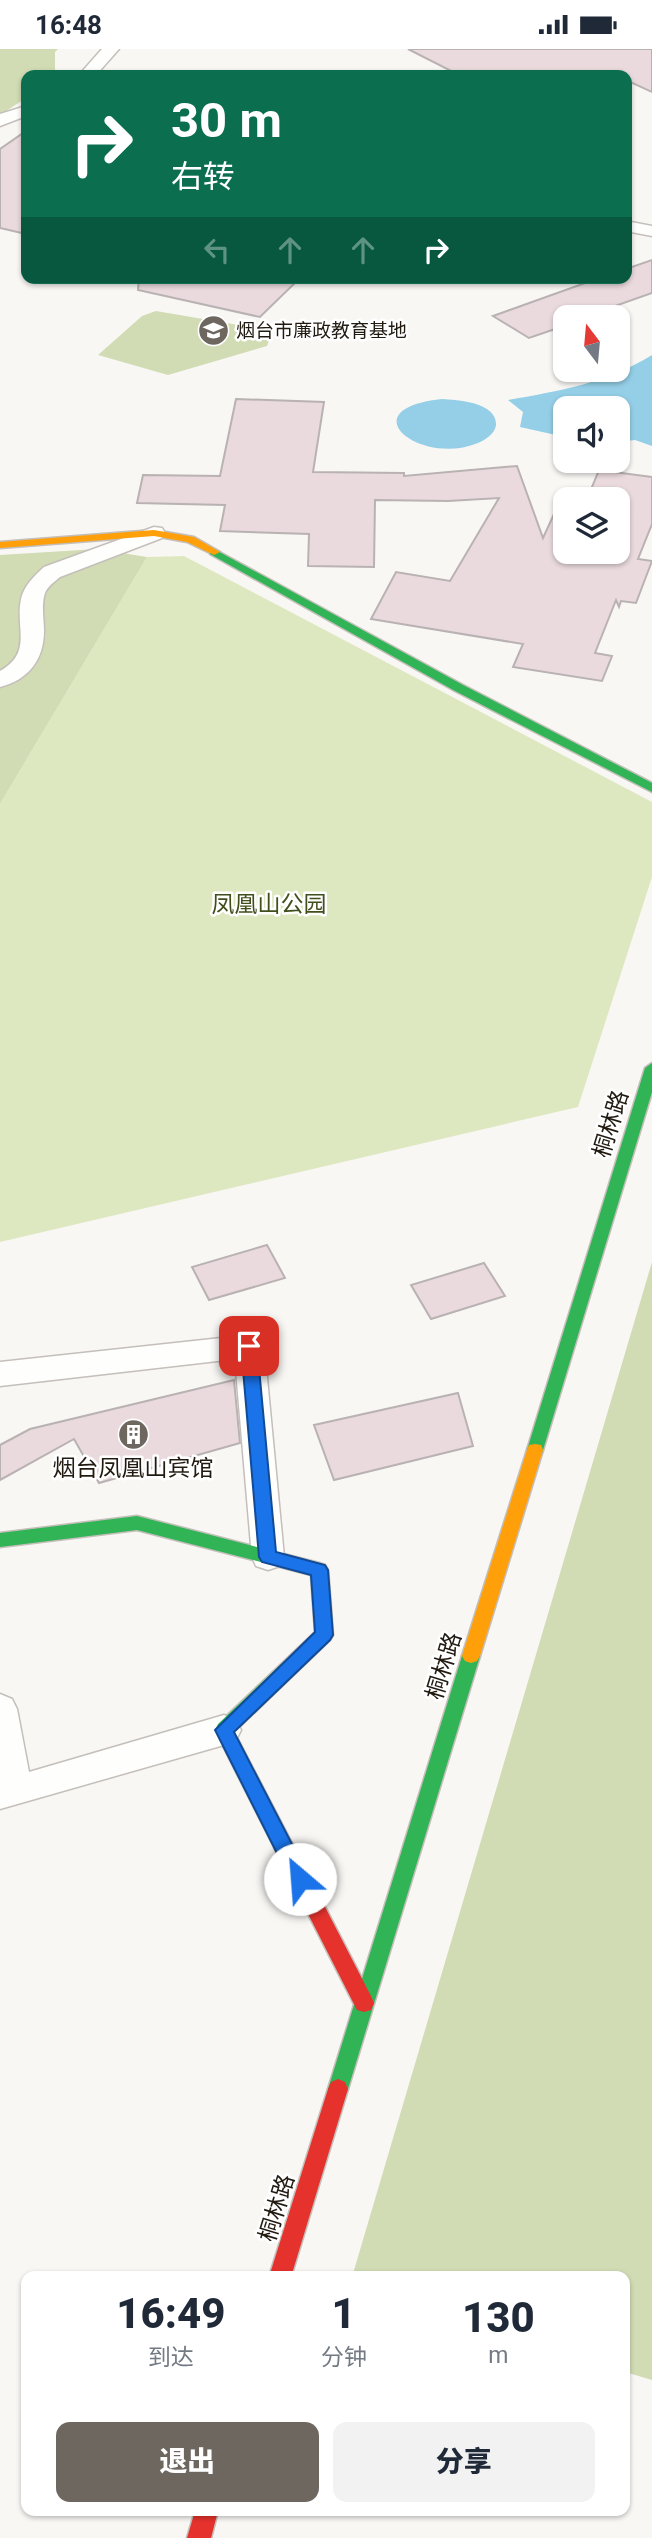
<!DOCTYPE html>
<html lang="zh">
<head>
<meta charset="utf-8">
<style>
	body { margin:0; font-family:Roboto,"Noto Sans SC",sans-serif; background:#f2f2f3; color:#1f2937; height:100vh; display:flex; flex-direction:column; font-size:26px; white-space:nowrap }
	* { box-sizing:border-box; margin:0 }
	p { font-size:23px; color:#747a83 }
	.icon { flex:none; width:38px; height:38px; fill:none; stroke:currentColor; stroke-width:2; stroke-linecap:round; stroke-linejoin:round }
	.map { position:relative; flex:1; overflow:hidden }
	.sheet { position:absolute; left:21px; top:2222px; width:609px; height:245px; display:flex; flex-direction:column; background:#fff; border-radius:14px; box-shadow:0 2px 5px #0004 }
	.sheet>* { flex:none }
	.guide { position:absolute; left:21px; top:21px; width:611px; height:214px; border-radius:14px; box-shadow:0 2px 5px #0004; background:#0b6e4f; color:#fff; overflow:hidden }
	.needle { width:46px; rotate:344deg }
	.tools { position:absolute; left:553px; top:256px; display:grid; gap:14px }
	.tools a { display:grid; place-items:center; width:77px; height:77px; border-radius:14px; background:#fff; box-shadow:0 2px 5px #0004; font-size:35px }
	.pin { position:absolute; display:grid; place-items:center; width:60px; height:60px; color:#fff; margin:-30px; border-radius:14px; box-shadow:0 4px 10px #0006 }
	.me { position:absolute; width:77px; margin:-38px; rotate:333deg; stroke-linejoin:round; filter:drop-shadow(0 0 5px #0008) }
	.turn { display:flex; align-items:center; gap:24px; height:147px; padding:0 35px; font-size:32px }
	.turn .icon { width:91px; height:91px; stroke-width:2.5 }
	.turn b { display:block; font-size:49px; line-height:60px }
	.lanes { display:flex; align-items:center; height:66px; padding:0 35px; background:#0003; justify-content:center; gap:35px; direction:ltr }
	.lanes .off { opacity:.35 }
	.eta { display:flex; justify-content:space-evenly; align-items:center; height:119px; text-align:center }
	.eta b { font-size:42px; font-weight:800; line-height:49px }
	.cta { display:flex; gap:14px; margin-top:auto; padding:14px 35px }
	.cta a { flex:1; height:80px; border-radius:14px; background:#6d6760; color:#fff; font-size:28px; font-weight:800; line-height:80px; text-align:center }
	.cta a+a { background:#f2f2f3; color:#1f2937 }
	.status { display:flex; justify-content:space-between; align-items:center; height:49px; padding:0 35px; background:#fff; direction:ltr }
	.status svg { height:19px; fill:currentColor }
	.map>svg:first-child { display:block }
	.green { fill:#dee8c0 }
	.forest { fill:#d1dcb4 }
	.water { fill:#94cfe7 }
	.building { fill:#eadade; stroke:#b9b2b3; stroke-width:2 }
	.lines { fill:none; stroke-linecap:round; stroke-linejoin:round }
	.street-casing { stroke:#c4bfba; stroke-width:3 }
	.fast-casing { stroke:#c4bfba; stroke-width:3 }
	.slow-casing { stroke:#c4bfba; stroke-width:3 }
	.jam-casing { stroke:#c4bfba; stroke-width:3 }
	.street { fill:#fefefd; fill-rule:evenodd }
	.fast { fill:#30b455; fill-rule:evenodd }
	.slow { fill:#ff9f0a; fill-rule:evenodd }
	.jam { fill:#e5322d; fill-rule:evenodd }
	.route { fill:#1a73e8; stroke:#114b97; stroke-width:2 }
	.labels { text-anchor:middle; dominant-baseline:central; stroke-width:5; stroke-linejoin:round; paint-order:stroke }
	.far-poi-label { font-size:19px; fill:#211a11; stroke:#fff; text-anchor:start }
	.park-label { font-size:23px; fill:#414f1c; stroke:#fff }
	.street-label { font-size:23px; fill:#211a11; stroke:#fff }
	.poi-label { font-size:23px; fill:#211a11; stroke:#fff }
</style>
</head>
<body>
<div class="status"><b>16:48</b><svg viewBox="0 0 49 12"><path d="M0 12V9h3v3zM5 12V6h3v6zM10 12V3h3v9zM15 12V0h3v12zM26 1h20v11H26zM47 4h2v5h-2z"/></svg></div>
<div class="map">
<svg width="652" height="2489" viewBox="0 0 652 2489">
	<rect width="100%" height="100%" fill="#f9f7f4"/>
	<!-- green -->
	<path class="green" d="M 184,507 L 652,753 L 652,828 L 578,1058 L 0,1193 L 0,755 L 147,508 Z"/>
	<!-- forest -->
	<path class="forest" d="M 0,0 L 58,0 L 55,3 L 55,26 L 26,26 L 26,49 L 0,66 Z
		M 156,262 L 273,282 L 267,297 L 168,326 L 98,306 L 142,267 Z
		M 97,500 L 147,508 L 0,755 L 0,506 Z
		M 652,1213 L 652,2331 L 625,2323 L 625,2228 L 352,2228 Z"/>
	<!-- water -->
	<path class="water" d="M 652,306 L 652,397 L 635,391 L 618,393 L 618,359 L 565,359 L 565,388 L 520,378 L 523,363 L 508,351 C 559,342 607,334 652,306 Z
		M 442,350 C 457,351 497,353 496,376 C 495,385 485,391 478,394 C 420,418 348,360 442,350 Z"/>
	<!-- building -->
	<path class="building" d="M 408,0 L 652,0 L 652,43 L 626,31 L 626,26 L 459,26 Z
		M 26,82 L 26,185 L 0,179 L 0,100 Z
		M 652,211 L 652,244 L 584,268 L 565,268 L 565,274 L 562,276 L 564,277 L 529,289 L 493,267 L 599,229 L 626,229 L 626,220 Z
		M 139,229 L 300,229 L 260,268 L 138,241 Z
		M 236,350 L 324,353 L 313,423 L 404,424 L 404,427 L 517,417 L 543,489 L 565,441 L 565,502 L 618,502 L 618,450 L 587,450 L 599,421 L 652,428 L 652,475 L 638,510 L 652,512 L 636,554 L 621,552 L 619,558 L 616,551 L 595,604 L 612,607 L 602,632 L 513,618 L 523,595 L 371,570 L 396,523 L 450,532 L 499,449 L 448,452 L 375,451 L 374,518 L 308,517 L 309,485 L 220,482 L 225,456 L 137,454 L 143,426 L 220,427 Z
		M 267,1196 L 285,1229 L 209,1251 L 192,1218 Z
		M 484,1214 L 505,1247 L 431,1270 L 411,1236 Z
		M 234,1331 L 240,1394 L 99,1434 L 74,1390 L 0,1431 L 0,1396 L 30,1380 Z
		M 458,1344 L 473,1397 L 334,1431 L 314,1376 Z"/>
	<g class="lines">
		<defs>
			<path id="street" d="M 102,0 L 119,0 L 96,26 L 79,26 Z
				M 26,57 L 26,67 L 0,77 L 0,65 Z
				M 626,172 L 652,177 L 652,187 L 626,182 Z
				M 154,478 L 162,479 L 165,484 L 162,489 L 60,528 C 54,533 48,537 45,544 C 41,556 44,570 44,582 C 44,611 28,631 0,638 L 0,622 C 33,603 15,580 21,550 C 24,537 34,527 44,518 Z
				M 249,1286 L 260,1289 L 264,1297 L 284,1508 L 280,1517 L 268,1521 L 256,1517 L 252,1508 L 235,1310 L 0,1337 L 0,1313 Z
				M 0,1645 L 12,1650 L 17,1660 L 29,1723 L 224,1666 L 236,1671 L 241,1681 L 236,1691 L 224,1696 L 0,1760 Z"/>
			<path id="fast" d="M 214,500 L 463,636 L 652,734 L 652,743 L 455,642 L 210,505 L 210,501 Z
				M 652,1014 L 652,1043 L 543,1401 L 541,1406 L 529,1406 L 527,1401 L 645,1019 Z
				M 137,1467 L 319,1514 L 325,1516 L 328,1521 L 333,1586 L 330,1591 L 234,1683 L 295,1800 L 292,1806 L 285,1808 L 278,1806 L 215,1681 L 218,1675 L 315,1583 L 311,1526 L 137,1481 L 0,1498 L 0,1484 Z
				M 471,1600 L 477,1602 L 480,1607 L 348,2040 L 345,2047 L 338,2050 L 331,2047 L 328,2040 L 462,1607 L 465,1602 Z"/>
			<path id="slow" d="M 154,481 L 194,488 L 220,503 L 214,506 L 187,493 L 154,487 L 0,499 L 0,493 Z
				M 535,1395 L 541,1396 L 543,1401 L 480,1607 L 477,1612 L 471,1614 L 465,1612 L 462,1607 L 527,1401 L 529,1396 Z"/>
			<path id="jam" d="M 285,1792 L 292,1794 L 371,1947 L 374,1954 L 371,1961 L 364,1963 L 357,1961 L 275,1800 L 278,1794 Z
				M 338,2030 L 345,2033 L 348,2040 L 291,2228 L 269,2228 L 328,2040 L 331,2033 Z
				M 195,2462 L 218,2462 L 211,2489 L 187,2489 Z"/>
		</defs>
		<!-- street casing -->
		<use href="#street" class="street-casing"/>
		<!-- fast casing -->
		<use href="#fast" class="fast-casing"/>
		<!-- slow casing -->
		<use href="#slow" class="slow-casing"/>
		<!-- jam casing -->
		<use href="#jam" class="jam-casing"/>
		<!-- street -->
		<use href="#street" class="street"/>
		<!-- fast -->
		<use href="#fast" class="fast"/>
		<!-- slow -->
		<use href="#slow" class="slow"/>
		<!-- jam -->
		<use href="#jam" class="jam"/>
	</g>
	<!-- route -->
	<path class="route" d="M 249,1291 L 257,1297 L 276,1503 L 325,1516 L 328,1521 L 333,1586 L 330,1591 L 234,1683 L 310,1830 L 307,1836 L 300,1839 L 293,1836 L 215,1681 L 315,1583 L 311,1526 L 262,1513 L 259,1508 L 241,1297 Z"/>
	<!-- icons -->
	<defs>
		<symbol id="university-disc" viewBox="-11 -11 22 22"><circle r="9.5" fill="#6d6760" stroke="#fff"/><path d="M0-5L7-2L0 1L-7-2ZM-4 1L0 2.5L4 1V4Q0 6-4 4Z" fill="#fff"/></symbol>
		<symbol id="building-disc" viewBox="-11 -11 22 22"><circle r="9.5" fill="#6d6760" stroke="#fff"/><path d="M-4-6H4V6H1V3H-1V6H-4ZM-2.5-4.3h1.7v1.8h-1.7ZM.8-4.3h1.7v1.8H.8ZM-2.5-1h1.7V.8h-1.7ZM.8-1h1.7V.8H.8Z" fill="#fff"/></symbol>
	</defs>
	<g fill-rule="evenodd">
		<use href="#university-disc" x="196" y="264" width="35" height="35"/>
		<use href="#building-disc" x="116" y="1368" width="35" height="35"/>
	</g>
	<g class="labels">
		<!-- far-poi labels -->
		<g class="far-poi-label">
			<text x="236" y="281">烟台市廉政教育基地</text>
		</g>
		<!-- park labels -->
		<g class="park-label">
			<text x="269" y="855">凤凰山公园</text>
		</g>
		<!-- street labels -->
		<g class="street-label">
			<text transform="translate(611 1075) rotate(-73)">桐林路</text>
			<text transform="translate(444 1617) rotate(-73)">桐林路</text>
			<text transform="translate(277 2159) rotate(-73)">桐林路</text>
		</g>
		<!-- poi labels -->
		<g class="poi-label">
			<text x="133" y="1419">烟台凤凰山宾馆</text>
		</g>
	</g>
</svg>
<div class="tools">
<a><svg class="needle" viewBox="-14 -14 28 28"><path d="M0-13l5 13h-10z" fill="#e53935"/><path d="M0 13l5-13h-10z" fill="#747a83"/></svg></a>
<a><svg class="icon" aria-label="sound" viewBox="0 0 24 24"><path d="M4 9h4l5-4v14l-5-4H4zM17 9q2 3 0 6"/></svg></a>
<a><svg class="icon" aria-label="layers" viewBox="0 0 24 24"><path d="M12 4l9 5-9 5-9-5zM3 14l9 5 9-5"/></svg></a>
</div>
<div class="pin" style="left:249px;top:1297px;background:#d93025"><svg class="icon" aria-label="arrive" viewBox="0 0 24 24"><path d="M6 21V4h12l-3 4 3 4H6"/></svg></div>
<svg class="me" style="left:300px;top:1830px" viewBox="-20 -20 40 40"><circle r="19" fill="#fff"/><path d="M0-13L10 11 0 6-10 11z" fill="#1a73e8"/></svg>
<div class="guide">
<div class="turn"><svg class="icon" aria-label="right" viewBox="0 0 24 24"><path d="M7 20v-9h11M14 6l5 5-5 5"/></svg><div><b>30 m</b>右转</div></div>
<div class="lanes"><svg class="icon off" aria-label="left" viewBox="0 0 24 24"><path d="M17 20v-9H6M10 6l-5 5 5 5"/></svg><svg class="icon off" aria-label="ahead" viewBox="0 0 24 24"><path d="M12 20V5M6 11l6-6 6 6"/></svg><svg class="icon off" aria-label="ahead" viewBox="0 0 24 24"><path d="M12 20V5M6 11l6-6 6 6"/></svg><svg class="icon" aria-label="right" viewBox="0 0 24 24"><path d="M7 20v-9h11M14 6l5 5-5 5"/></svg></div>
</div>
<section class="sheet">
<div class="eta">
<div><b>16:49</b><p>到达</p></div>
<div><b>1</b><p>分钟</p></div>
<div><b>130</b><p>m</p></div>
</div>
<div class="cta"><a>退出</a><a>分享</a></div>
</section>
</div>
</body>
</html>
